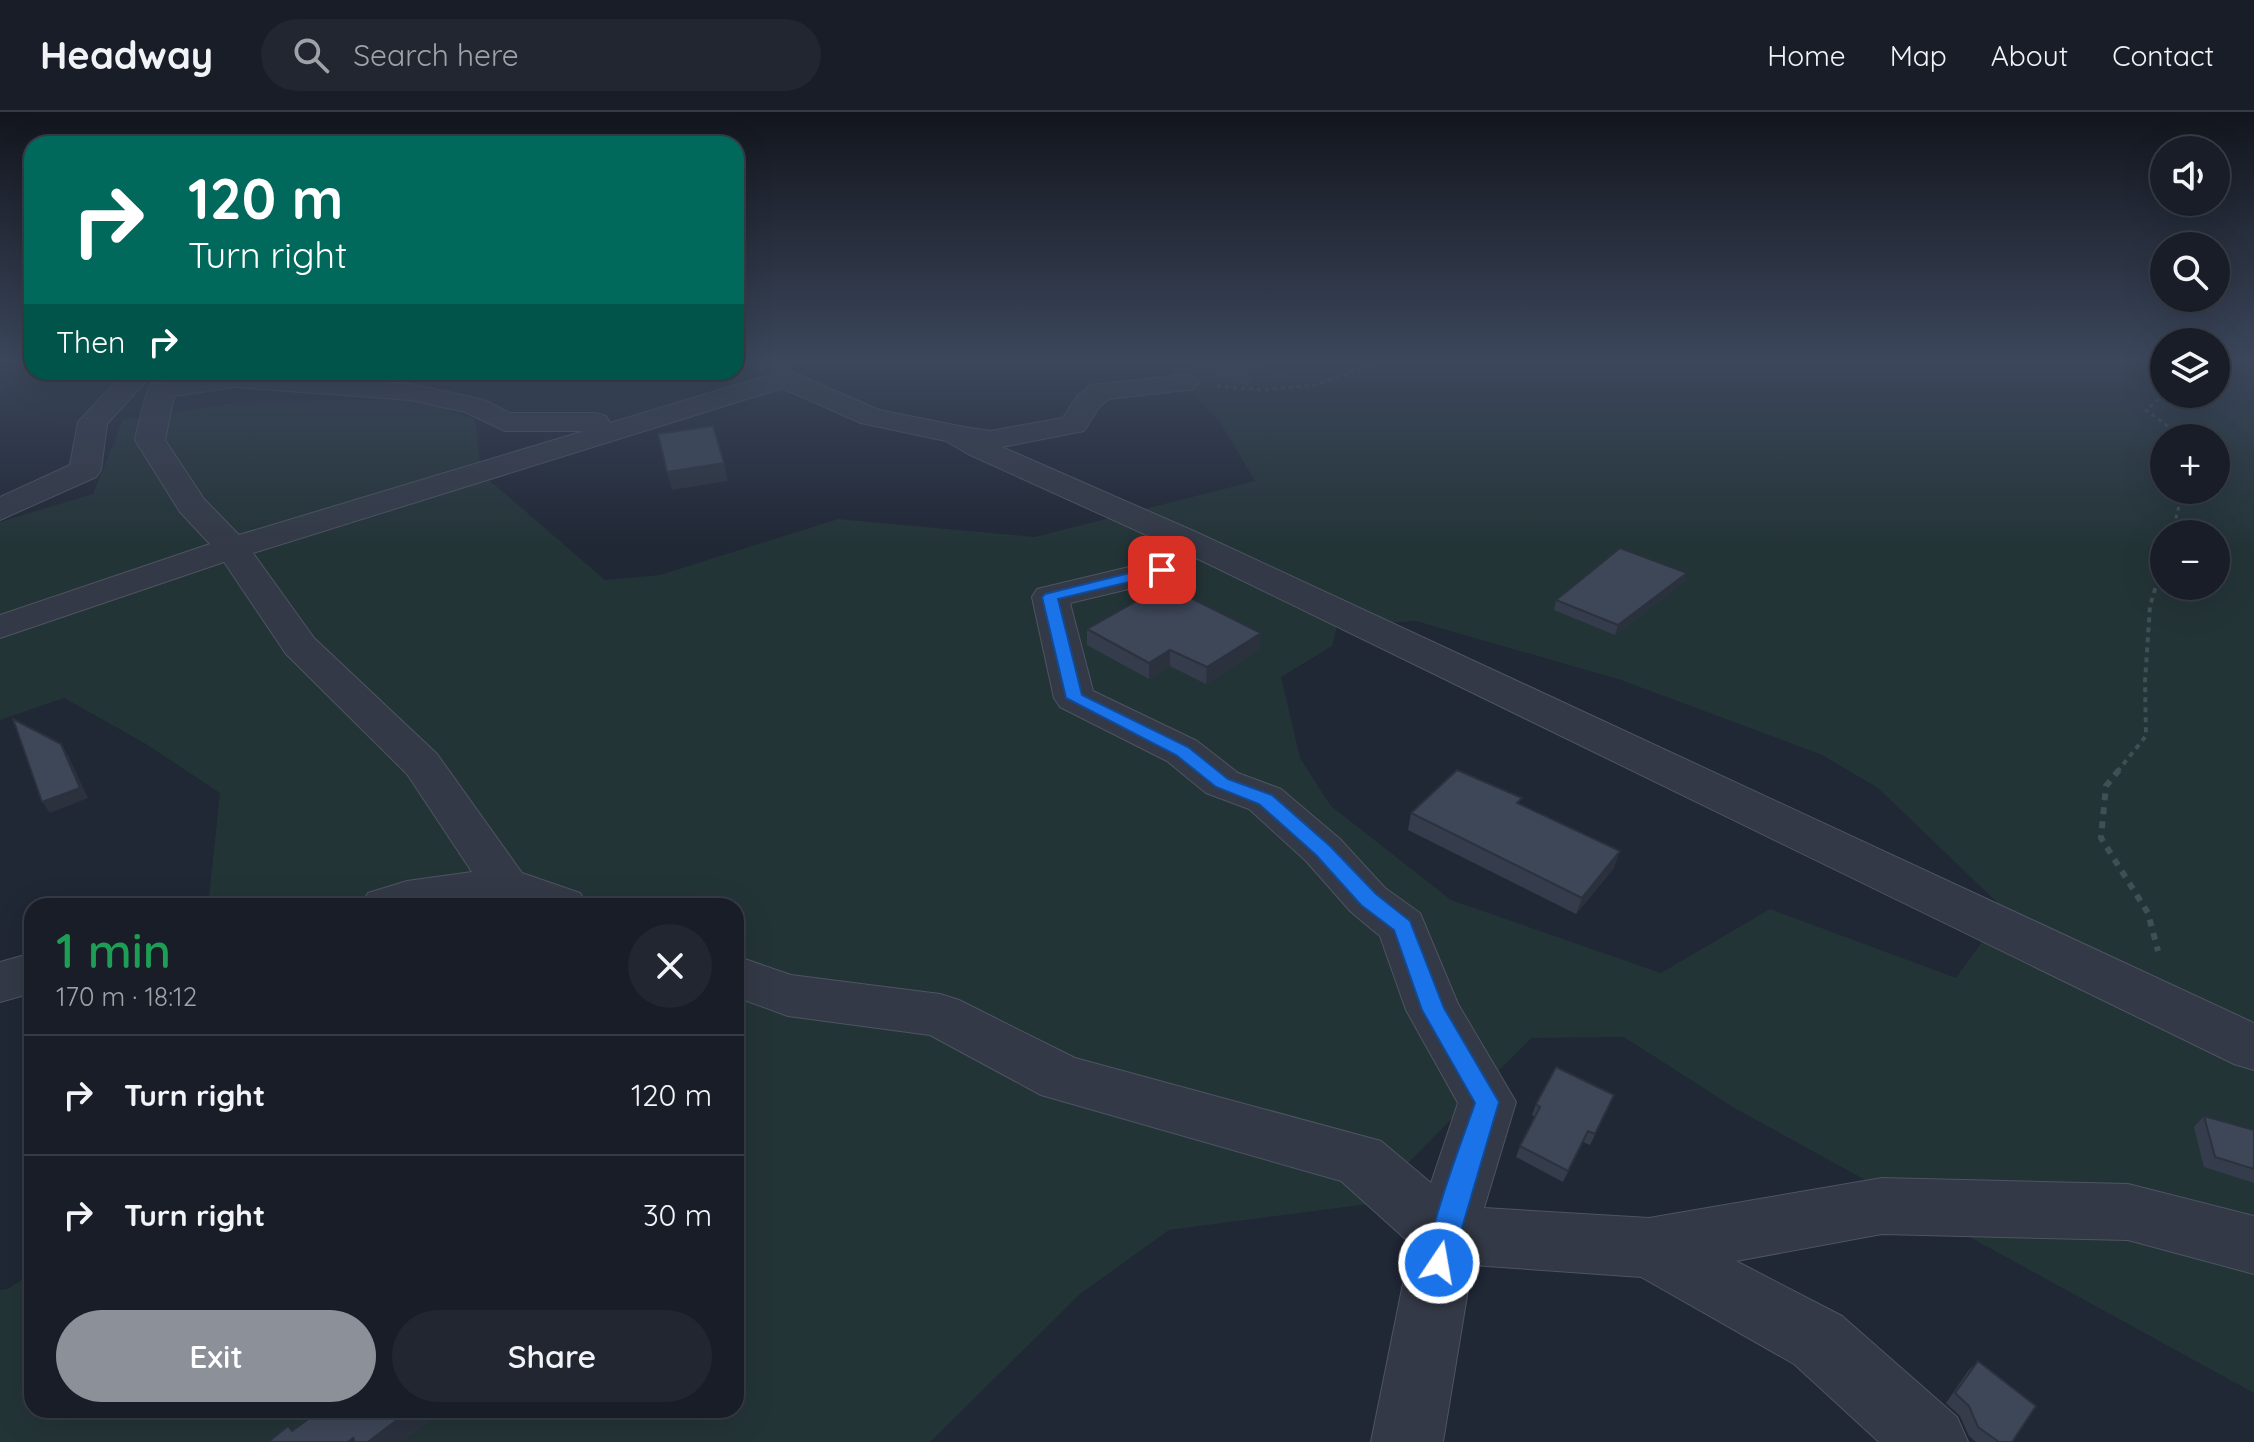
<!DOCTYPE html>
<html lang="en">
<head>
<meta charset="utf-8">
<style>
	body { margin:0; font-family:Quicksand,sans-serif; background:#212630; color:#f1f3f6; height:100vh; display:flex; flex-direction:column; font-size:30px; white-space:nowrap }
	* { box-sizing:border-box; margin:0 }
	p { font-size:26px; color:#9fa2a8 }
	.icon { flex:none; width:44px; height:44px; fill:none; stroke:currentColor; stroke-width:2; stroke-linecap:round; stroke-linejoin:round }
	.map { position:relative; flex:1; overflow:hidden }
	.details { position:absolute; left:24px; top:786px; width:720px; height:520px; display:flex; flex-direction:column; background:#181d28; border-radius:24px; box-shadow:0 8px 32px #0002,0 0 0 2px #363b45 }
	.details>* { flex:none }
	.guide { position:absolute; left:24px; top:24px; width:720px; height:244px; border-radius:24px; box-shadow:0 8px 32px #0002,0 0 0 2px #363b45; background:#00695c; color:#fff; overflow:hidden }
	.controls { position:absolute; left:2150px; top:24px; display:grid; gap:16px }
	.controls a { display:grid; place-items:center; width:80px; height:80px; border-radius:50%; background:#181d28; box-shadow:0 8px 32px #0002,0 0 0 2px #363b45; font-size:40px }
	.pin { position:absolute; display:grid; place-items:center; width:68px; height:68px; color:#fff; margin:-34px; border-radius:16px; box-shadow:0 4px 12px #0006 }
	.me { position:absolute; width:88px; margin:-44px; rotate:12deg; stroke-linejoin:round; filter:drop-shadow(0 0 6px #0008) }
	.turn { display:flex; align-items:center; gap:28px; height:168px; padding:0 32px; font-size:36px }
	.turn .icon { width:104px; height:104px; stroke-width:2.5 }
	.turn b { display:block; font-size:56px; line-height:68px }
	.then { display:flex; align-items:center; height:76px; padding:0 32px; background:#0003; gap:16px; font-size:30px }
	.round { display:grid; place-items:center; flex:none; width:84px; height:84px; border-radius:42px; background:#212630 }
	.head { display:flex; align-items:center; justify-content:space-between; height:136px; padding:0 32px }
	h1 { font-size:48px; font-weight:600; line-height:60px; color:#1e9e55 }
	.button { display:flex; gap:16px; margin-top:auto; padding:16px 32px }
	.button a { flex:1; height:92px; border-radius:48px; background:#8c9099; color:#fff; font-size:32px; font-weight:600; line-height:92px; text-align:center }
	.button a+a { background:#212630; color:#f1f3f6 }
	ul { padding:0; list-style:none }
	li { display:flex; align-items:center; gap:24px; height:120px; padding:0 32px; border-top:2px solid #363b45 }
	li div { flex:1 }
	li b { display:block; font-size:30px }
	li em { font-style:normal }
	header { display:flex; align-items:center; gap:48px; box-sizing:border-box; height:112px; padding:0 40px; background:#181d28; border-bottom:2px solid #363b45 }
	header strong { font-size:38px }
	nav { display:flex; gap:44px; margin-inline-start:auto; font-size:28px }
	.search { width:560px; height:72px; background:#212630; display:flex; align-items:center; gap:20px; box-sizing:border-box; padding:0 28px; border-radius:44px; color:#9fa2a8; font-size:30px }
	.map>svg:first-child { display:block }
	.green { fill:#233437; fill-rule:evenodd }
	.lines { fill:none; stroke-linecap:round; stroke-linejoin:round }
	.minor-casing { stroke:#4e5461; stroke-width:2 }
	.path-far2 { stroke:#3f4f54; stroke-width:3; stroke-dasharray:4 4; stroke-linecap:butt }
	.path-far1 { stroke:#3f4f54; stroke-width:4; stroke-dasharray:5 5; stroke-linecap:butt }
	.path { stroke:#3f4f54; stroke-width:6; stroke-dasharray:7 7; stroke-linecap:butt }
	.minor { fill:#333946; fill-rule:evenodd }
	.wall { fill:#353d4c }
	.shaded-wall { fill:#2b323e }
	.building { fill:#3e4758; stroke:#2b323e; stroke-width:2 }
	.route { fill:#1a73e8; stroke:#114b97; stroke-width:2 }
</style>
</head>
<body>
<header>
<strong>Headway</strong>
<div class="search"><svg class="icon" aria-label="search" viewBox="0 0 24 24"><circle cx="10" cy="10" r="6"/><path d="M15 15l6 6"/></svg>Search here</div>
<nav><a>Home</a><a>Map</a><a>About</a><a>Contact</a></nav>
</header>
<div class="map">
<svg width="2254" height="1330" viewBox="0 0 2254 1330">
	<rect width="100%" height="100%" fill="#202735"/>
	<!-- green -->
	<path class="green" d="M 1160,250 L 2164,250 L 2164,282 L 2216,282 L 2216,250 L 2254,250 L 2254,1281 L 1736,997 L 1624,925 L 1531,926 L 1368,1092 L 1169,1118 L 1080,1182 L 930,1330 L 0,1330 L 0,1178 L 8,1177 L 32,1161 L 32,1298 L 736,1298 L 736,794 L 208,794 L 220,681 L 146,632 L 64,586 L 0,608 L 0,410 L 93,382 L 123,308 L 242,290 L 414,287 L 475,307 L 481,361 L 605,468 L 660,463 L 838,407 L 1035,425 L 1255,369 L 1218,307 ZM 2164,326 L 2216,326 L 2216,378 L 2164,378 ZM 2164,422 L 2216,422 L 2216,474 L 2164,474 ZM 1416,509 L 1621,568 L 1822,643 L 1878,676 L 2005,798 L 1956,866 L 1770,797 L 1661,861 L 1451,788 L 1331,694 L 1300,646 L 1281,565 L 1332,534 L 1337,514 Z"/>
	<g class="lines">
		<defs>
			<path id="minor" d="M 754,250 L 782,250 L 794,261 L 879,298 L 964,315 L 990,319 L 1063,306 L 1077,284 L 1091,273 L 1184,263 L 1194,265 L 1198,271 L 1194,277 L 1109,287 L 1099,295 L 1084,319 L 1002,335 L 1196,420 L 2254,911 L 2254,958 L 2234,952 L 1190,443 L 1175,466 L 1070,491 L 1093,579 L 1197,629 L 1238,661 L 1281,677 L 1340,727 L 1385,776 L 1420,801 L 1458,892 L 1516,990 L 1484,1096 L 1649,1106 L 1882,1066 L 2128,1072 L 2254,1104 L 2254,1162 L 2128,1128 L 1882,1122 L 1736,1149 L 1842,1204 L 1957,1305 L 1968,1330 L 1879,1330 L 1794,1252 L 1641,1165 L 1472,1153 L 1443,1330 L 1371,1330 L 1411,1132 L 1341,1069 L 1041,983 L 930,923 L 788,904 L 736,885 L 736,844 L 791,863 L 940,882 L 959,888 L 1075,946 L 1381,1029 L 1431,1071 L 1458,991 L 1406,898 L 1380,824 L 1351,800 L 1306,749 L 1249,697 L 1206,681 L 1167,649 L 1060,595 L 1054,586 L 1032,485 L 1037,477 L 1150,450 L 1164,431 L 968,342 L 946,329 L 861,311 L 782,276 L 253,441 L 314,526 L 437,642 L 522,761 L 580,781 L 588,794 L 512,794 L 502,791 L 479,794 L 360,794 L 368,781 L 407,769 L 472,760 L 407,662 L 286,542 L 224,450 L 0,526 L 0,503 L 210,432 L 180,400 L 135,328 C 138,315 145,281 151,272 L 227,260 L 314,264 L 411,272 L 484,288 L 510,301 L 596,301 L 606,304 L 610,311 L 766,264 ZM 235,275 L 411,288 L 465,300 L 505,319 L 584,319 L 239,423 L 204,387 L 165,328 L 174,284 Z
				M 125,260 L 154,260 L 107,312 L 101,358 L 96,365 L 0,408 L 0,385 L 70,353 L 78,310 Z
				M 32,841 L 32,881 L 0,890 L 0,850 Z"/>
		</defs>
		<!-- minor casing -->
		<use href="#minor" class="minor-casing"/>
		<!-- path-far2 -->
		<path class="path-far2" d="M 1217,274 L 1263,278 L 1316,273 L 1383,250
			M 2165,282 L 2146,298 L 2184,326
			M 2172,422 L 2183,378"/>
		<!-- path-far1 -->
		<path class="path-far1" d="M 2117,660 L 2146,624 L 2145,570 L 2150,494 L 2164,447"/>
		<!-- path -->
		<path class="path" d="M 2119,658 L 2106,674 L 2101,726 L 2148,801 L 2158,839"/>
		<!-- minor -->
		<use href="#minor" class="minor"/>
	</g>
	<!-- wall -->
	<path class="wall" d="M 1181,250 L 1305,250 L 1249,275 Z
		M 1684,470 L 1615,523 L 1554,498 L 1556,488 Z
		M 1087,517 L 1259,537 L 1206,572 L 1170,554 L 1149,567 L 1087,533 Z
		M 1411,701 L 1614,756 L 1576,802 L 1408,718 Z
		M 1614,983 L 1590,1033 L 1583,1030 L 1563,1070 L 1516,1045 L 1520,1034 L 1535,1005 L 1532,1003 L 1536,992 Z
		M 2204,1004 L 2254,1018 L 2254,1071 L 2204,1055 L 2194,1015 Z
		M 1978,1249 L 2012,1330 L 1976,1330 L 1969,1324 L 1960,1304 L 1946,1291 L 1968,1259 Z"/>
	<!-- shaded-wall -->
	<path class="shaded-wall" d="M 1276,250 L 1305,250 L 1249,275 L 1250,261 Z
		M 724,351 L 728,369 L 672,378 L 667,360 Z
		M 1687,461 L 1684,470 L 1615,523 L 1618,513 Z
		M 1261,521 L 1259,537 L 1206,572 L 1207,555 Z
		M 1170,538 L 1170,554 L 1149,567 L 1149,551 Z
		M 61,632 L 68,643 L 88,686 L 50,701 L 42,690 Z
		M 1620,739 L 1614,756 L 1576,802 L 1582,786 Z
		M 410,1298 L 444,1298 L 403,1330 L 368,1330 Z"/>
	<!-- building -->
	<path class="building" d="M 1218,250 L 1276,250 L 1250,261 Z
		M 713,314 L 724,351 L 667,360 L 658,322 Z
		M 1620,436 L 1687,461 L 1618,513 L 1556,488 Z
		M 1165,473 L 1261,521 L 1207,555 L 1170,538 L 1149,551 L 1087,517 Z
		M 13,607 L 61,632 L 80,676 L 42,690 Z
		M 1457,658 L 1522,686 L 1517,691 L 1620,739 L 1582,786 L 1411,701 Z
		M 1556,955 L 1614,983 L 1595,1022 L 1588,1019 L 1568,1059 L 1520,1034 L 1540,995 L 1536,992 Z
		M 2204,1004 L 2254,1018 L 2254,1057 L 2215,1045 Z
		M 1978,1249 L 2036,1294 L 2012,1330 L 1999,1330 L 1978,1315 L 1969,1294 L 1955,1281 Z
		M 321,1298 L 410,1298 L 368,1330 L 355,1330 L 353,1326 L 348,1330 L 268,1330 L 288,1314 L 292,1319 Z"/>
	<!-- sky -->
	<linearGradient id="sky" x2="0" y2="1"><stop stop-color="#12151d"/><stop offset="0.57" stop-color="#3c475c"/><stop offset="1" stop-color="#3c475c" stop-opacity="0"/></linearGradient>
	<rect width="2254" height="436" fill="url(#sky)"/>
	<!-- route -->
	<path class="route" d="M 1162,453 L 1167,454 L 1167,461 L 1058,487 L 1082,583 L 1188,635 L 1228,667 L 1272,683 L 1330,734 L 1376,782 L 1410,809 L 1444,896 L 1499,990 L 1449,1160 L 1439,1164 L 1430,1160 C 1419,1136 1465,1022 1475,991 L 1422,898 L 1394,818 L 1361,793 L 1316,743 L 1259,692 L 1216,675 L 1176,643 L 1066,586 L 1042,485 L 1045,482 Z"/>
</svg>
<div class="controls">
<a><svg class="icon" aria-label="sound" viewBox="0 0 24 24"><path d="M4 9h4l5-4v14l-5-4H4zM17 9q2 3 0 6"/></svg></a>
<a><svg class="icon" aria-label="search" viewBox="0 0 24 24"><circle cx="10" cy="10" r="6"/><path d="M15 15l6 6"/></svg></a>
<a><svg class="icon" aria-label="layers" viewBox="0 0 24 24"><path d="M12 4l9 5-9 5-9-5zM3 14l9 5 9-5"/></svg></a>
<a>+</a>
<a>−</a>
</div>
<div class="pin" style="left:1162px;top:458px;background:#d93025"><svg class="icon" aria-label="arrive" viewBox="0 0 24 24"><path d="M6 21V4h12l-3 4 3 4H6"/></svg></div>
<svg class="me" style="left:1439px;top:1151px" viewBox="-20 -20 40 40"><circle r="17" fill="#1a73e8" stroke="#fff" stroke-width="3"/><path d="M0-11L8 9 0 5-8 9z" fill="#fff"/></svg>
<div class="guide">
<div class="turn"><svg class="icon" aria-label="right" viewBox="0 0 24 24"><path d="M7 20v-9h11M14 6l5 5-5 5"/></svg><div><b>120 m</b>Turn right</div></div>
<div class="then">Then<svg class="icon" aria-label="right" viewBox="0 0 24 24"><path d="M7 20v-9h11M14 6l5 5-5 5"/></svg></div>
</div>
<section class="details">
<div class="head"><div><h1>1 min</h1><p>170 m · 18:12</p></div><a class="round"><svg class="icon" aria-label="close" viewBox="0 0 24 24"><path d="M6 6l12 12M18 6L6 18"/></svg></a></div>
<ul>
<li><svg class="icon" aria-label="right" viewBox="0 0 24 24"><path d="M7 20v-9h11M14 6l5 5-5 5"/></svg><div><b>Turn right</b></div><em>120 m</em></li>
<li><svg class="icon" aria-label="right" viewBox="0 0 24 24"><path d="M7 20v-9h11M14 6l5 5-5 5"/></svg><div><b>Turn right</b></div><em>30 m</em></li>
</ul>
<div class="button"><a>Exit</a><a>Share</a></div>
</section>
</div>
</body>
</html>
